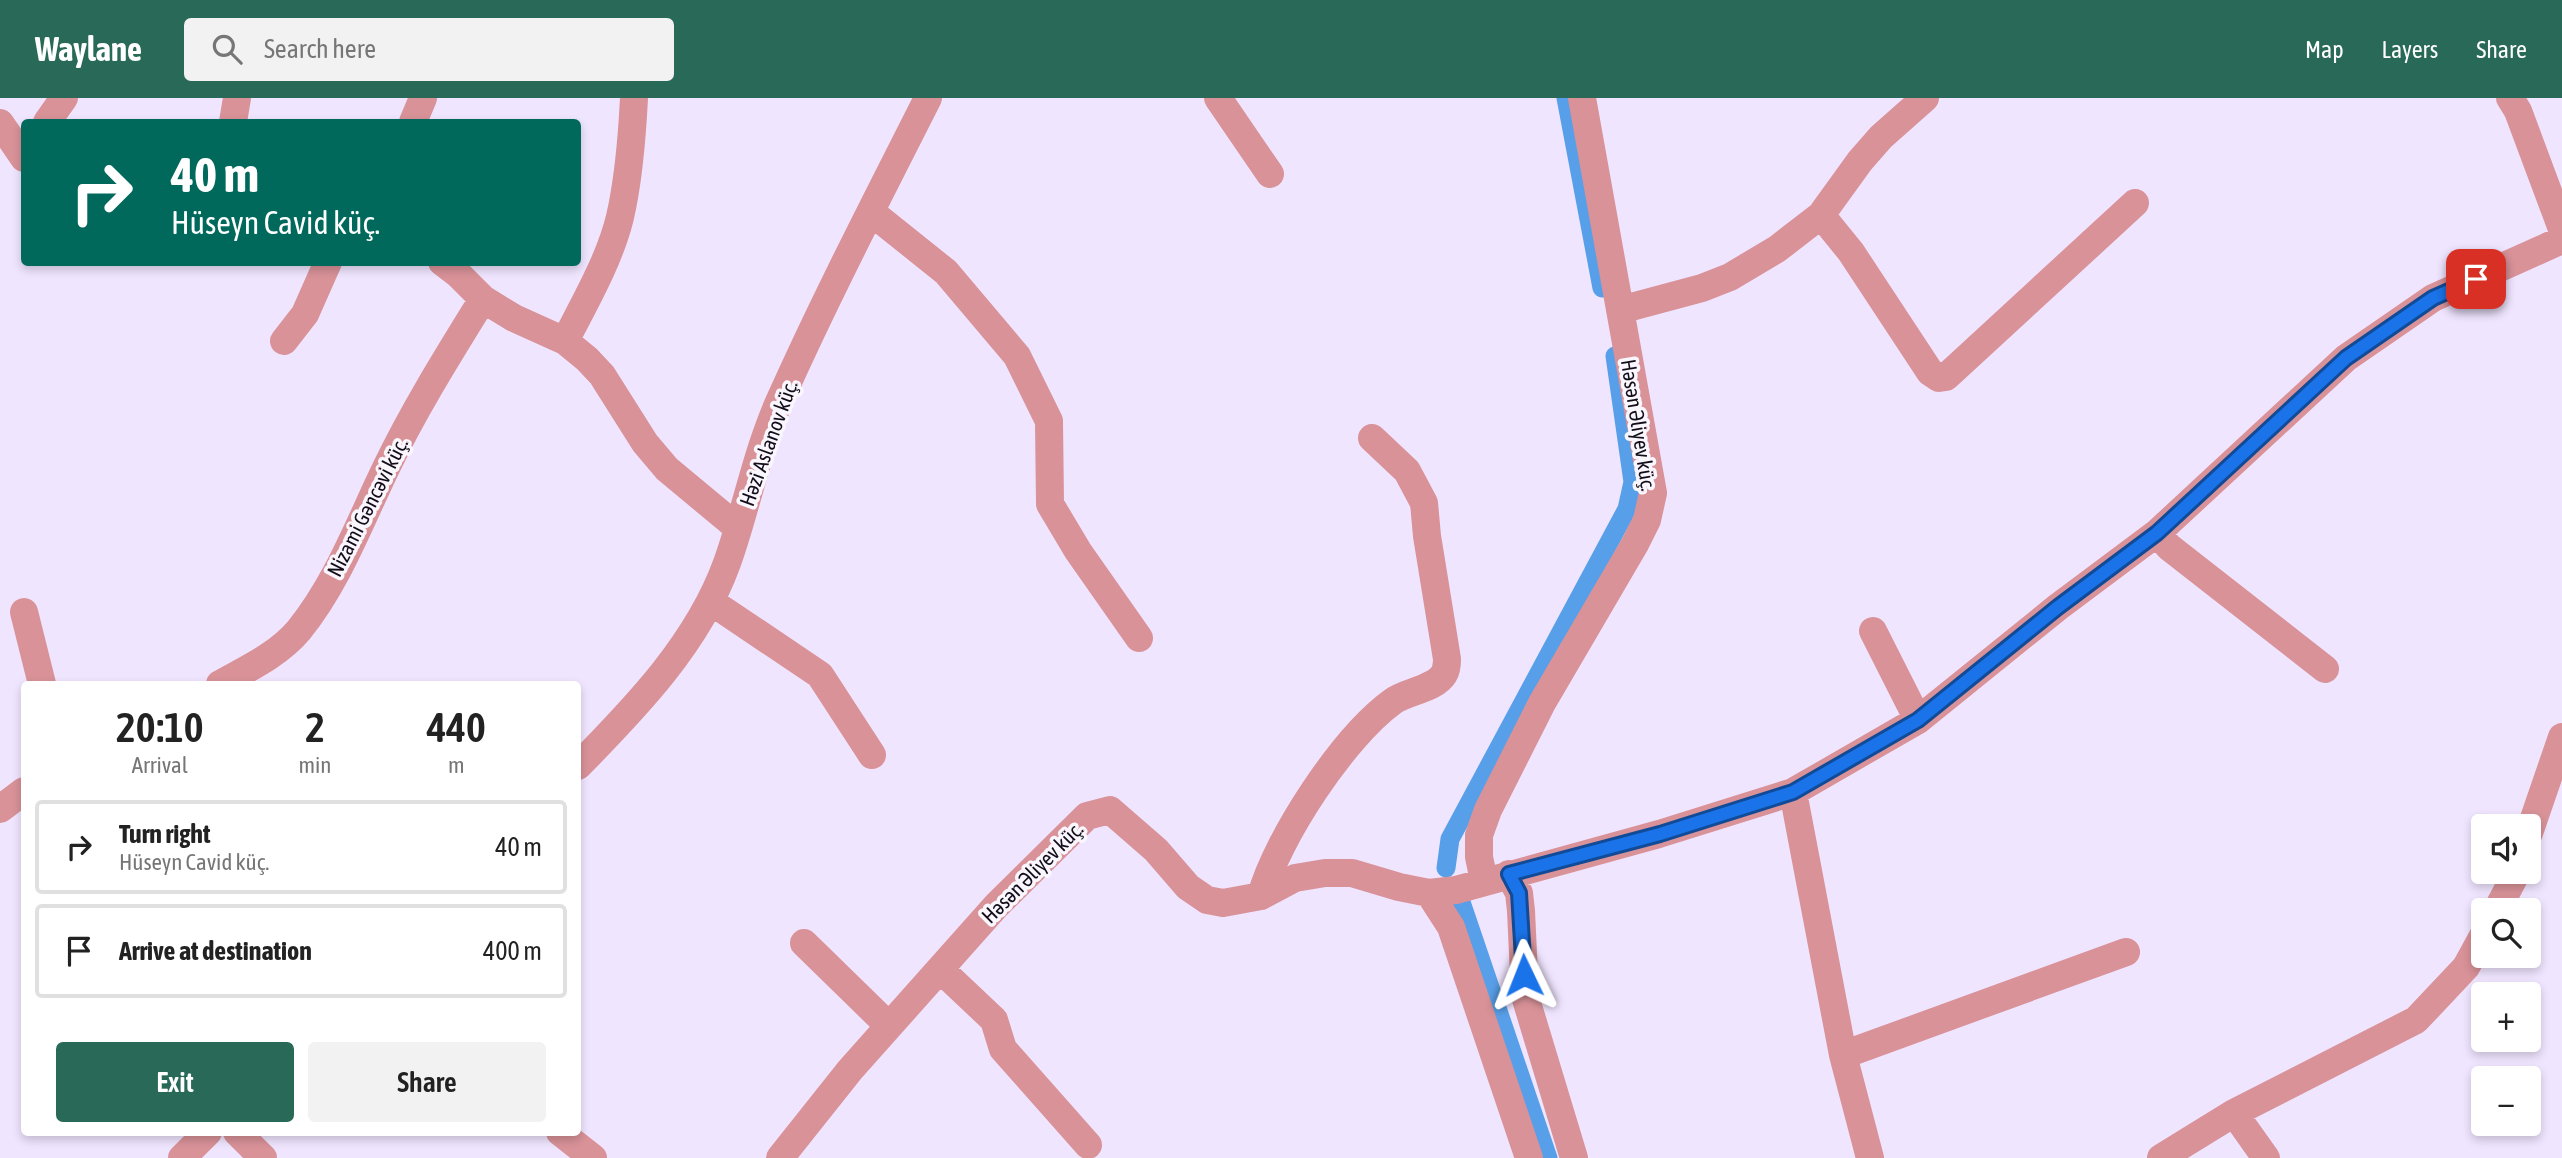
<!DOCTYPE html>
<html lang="en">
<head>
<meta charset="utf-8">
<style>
	body { margin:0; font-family:"Asap Condensed",sans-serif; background:#f2f2f2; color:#222; height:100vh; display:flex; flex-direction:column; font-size:26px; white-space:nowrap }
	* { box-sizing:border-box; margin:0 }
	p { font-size:23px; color:#767676 }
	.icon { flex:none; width:38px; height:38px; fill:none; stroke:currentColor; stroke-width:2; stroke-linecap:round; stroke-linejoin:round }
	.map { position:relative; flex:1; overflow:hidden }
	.drawer { position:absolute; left:21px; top:583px; width:560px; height:455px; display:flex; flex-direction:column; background:#fff; border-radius:7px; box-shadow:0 4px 10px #0003 }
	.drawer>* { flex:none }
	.hud { position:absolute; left:21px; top:21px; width:560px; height:147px; border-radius:7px; box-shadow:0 4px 10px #0003; background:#00695c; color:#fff; overflow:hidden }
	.fabs { position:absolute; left:2471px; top:716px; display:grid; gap:14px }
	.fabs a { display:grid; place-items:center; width:70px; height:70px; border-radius:7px; background:#fff; box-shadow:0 4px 10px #0003; font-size:35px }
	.pin { position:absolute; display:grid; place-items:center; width:60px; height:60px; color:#fff; margin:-30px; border-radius:14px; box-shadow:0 4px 10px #0006 }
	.me { position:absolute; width:77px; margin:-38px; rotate:358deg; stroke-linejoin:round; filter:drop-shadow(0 0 5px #0008) }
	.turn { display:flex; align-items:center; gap:24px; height:147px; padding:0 35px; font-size:32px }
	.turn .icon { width:91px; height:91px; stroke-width:2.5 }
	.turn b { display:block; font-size:49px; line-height:60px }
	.eta { display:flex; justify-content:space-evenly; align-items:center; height:119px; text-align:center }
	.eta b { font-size:42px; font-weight:600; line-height:49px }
	.cta { display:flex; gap:14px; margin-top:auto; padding:14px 35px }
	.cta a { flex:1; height:80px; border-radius:7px; background:#286958; color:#fff; font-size:28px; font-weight:600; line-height:80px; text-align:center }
	.cta a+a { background:#f2f2f2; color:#222 }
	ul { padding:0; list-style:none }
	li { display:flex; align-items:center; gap:21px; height:94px; margin:0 14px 10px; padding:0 21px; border:4px solid #e0e0e0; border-radius:7px }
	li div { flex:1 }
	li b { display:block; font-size:26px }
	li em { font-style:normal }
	header { display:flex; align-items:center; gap:42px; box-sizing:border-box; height:98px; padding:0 35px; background:#286958; color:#fff }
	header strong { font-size:33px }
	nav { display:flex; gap:38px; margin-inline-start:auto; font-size:24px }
	.search { width:490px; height:63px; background:#f2f2f2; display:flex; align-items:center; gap:18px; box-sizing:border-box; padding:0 24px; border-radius:7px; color:#767676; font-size:26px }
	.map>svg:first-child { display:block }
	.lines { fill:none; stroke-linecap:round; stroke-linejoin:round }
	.canal { stroke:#579fe8; stroke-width:19 }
	.minor { stroke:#d89298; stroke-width:28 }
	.route-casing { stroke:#114b97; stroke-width:18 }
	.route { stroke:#1a73e8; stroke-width:12 }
	.labels { text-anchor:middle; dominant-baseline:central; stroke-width:7; stroke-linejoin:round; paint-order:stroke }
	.street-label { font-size:21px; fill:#120d18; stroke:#f9f7fd }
</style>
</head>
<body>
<header>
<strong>Waylane</strong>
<div class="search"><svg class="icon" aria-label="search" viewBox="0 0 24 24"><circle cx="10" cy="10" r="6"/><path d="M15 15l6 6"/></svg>Search here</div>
<nav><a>Map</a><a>Layers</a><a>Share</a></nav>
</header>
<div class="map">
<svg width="2562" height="1060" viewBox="0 0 2562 1060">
	<rect width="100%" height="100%" fill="#f0e5ff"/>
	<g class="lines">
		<!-- canal -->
		<path class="canal" d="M 1566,0 L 1602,190
			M 1446,770 L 1450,741 L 1627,411 L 1633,384 L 1615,258
			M 1461,804 L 1548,1060"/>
		<!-- minor -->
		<path class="minor" d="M 1218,0 L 1270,76
			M 2510,0 L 2518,13 L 2562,131
			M 47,24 L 64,0
			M 233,24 L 237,0
			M 413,24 L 423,0
			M 0,25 L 24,60
			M 871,114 L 946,174 L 1017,258 L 1049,323 L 1050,406 L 1078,453 L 1139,540
			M 1821,117 L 1851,154 L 1930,274 L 1939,280 L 1946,279 L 2135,105
			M 442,164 L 459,177 L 483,201 L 514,220 L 565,243 L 587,261 L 602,277 L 645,345 L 667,371 L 738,430
			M 1620,212 L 1702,190 L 1730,179 L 1777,151 L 1821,117 L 1860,63 L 1881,39 L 1925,0
			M 284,243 L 305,216 L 328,164
			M 565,243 C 585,204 610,161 620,119 C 629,80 632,40 634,0
			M 2157,435 L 2169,449 L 2325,571
			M 710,503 L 820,577 L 872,657
			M 24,514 L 42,586
			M 1873,533 L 1918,622
			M 220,586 C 247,571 278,557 299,532 C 338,484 360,423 387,368 C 415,310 449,256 483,201
			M 578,668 C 636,609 698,545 727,465 C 746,412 756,356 779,304 C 825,201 877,101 928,0
			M 1793,694 L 1843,957 L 1870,1060
			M 0,711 L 24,693
			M 2529,735 L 2562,639
			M 1509,776 L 1519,795 L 1521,813 L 1525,898 L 1574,1060
			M 1484,783 L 1479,759 L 1479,737 L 1488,712 L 1542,605 L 1635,446 L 1647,422 L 1653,395 L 1582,0
			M 1429,795 L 1451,829 L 1529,1060
			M 1261,798 C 1277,740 1343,640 1392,604 C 1406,593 1434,592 1444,576 C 1446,573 1447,565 1447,561 L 1427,438 L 1424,405 L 1407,373 L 1372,340
			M 2497,812 L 2517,774
			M 804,845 L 889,928
			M 940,871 L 994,922 L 1003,951 L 1088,1047
			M 1843,957 L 2126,854
			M 2234,1015 L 2266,1060
			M 237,1034 L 263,1060
			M 560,1034 L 593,1060
			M 182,1060 L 208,1034
			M 780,1060 L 850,972 L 996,808 L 1087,718 L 1110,712 L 1156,752 L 1188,789 L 1207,802 L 1223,805 L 1261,798 L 1295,780 L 1325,775 L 1352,775 L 1399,789 L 1429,795 L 1456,792 L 1659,736 L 1793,694 L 1918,622 L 2058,509 L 2157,435 L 2346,260 L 2433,200 L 2562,142
			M 2161,1060 L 2234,1015 L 2416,922 L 2466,869 L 2483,838"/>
	</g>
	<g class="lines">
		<defs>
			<path id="route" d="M 1524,877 L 1519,795 L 1509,776 L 1660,736 L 1793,694 L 1918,622 L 2058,509 L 2157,435 L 2346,260 L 2433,200 L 2476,181"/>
		</defs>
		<!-- route casing -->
		<use href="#route" class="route-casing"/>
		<!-- route -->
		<use href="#route" class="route"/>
	</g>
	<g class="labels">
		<!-- street labels -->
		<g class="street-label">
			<text transform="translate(1639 327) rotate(81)">Həsən Əliyev küç.</text>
			<text transform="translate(768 345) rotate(-70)">Həzi Aslanov küç.</text>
			<text transform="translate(367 409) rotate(-63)">Nizami Gəncəvi küç.</text>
			<text transform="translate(1032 774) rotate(-45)">Həsən Əliyev küç.</text>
		</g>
	</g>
</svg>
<div class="fabs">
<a><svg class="icon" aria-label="sound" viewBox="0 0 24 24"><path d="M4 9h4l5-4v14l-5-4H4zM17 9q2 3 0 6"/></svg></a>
<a><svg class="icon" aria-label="search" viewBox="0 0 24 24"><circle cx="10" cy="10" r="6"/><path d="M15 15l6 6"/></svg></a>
<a>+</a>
<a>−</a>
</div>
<div class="pin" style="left:2476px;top:181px;background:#d93025"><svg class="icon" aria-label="arrive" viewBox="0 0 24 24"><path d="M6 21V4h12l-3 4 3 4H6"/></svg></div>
<svg class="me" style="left:1524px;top:877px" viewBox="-20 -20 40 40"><path d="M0-17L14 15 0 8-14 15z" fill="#1a73e8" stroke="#fff" stroke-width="4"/></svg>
<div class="hud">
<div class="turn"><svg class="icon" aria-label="right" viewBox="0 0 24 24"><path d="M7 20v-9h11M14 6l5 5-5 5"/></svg><div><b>40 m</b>Hüseyn Cavid küç.</div></div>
</div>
<section class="drawer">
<div class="eta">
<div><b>20:10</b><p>Arrival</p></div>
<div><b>2</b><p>min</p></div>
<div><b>440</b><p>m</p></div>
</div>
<ul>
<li><svg class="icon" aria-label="right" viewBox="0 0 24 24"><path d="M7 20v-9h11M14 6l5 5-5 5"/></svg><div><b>Turn right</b><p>Hüseyn Cavid küç.</p></div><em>40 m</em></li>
<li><svg class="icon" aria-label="arrive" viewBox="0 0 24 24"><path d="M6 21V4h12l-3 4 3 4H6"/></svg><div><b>Arrive at destination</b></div><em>400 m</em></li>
</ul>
<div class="cta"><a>Exit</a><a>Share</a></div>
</section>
</div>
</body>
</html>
